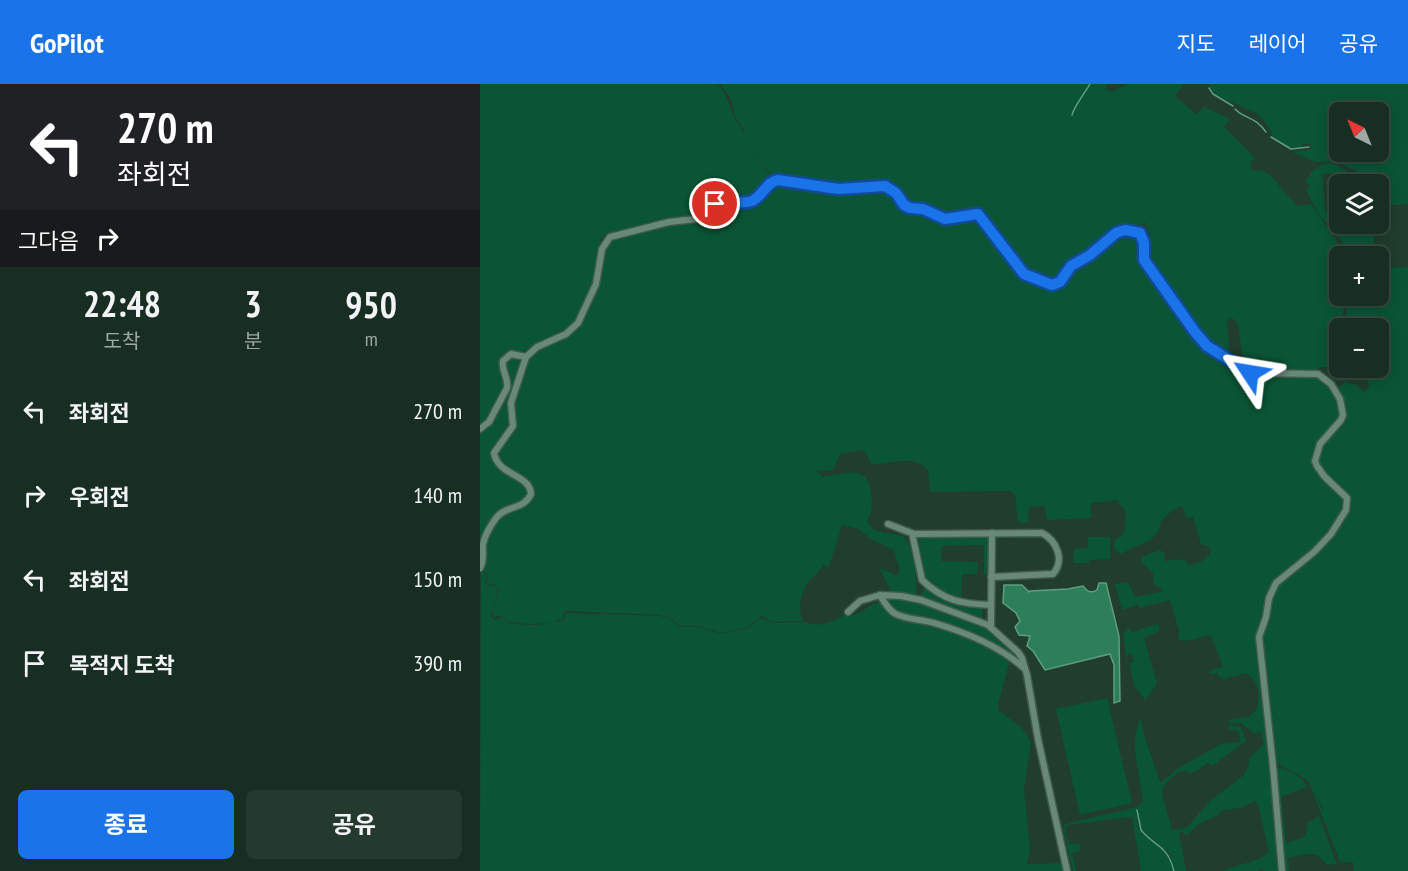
<!DOCTYPE html>
<html lang="ko">
<head>
<meta charset="utf-8">
<style>
	body { margin:0; font-family:"PT Sans Narrow","Noto Sans KR",sans-serif; background:#253a2f; color:#f1f3f6; height:100vh; display:flex; flex-direction:column; font-size:22px; white-space:nowrap }
	* { box-sizing:border-box; margin:0 }
	p { font-size:20px; color:#9fa8a5 }
	.icon { flex:none; width:33px; height:33px; fill:none; stroke:currentColor; stroke-width:2; stroke-linecap:round; stroke-linejoin:round }
	.map { position:relative; flex:1; overflow:hidden }
	.sheet { display:flex; flex-direction:column; background:#182e22; width:480px }
	.sheet>* { flex:none }
	.top-card { background:#202124; color:#fff; overflow:hidden }
	.needle { width:39px; rotate:317deg }
	.fabs { position:absolute; left:849px; top:18px; display:grid; gap:12px }
	.fabs a { display:grid; place-items:center; width:60px; height:60px; border-radius:9px; background:#182e22; box-shadow:0 3px 15px #0003,0 0 0 2px #364a40; font-size:30px }
	.pin { position:absolute; display:grid; place-items:center; width:51px; height:51px; color:#fff; margin:-26px; border:3px solid #fff; border-radius:50%; box-shadow:0 2px 6px #0007 }
	.me { position:absolute; width:66px; margin:-33px; rotate:303deg; stroke-linejoin:round; filter:drop-shadow(0 0 4px #0008) }
	.turn { display:flex; align-items:center; gap:21px; height:126px; padding:0 18px; font-size:27px }
	.turn .icon { width:78px; height:78px; stroke-width:2.5 }
	.turn b { display:block; font-size:42px; line-height:51px }
	.then { display:flex; align-items:center; height:57px; padding:0 18px; background:#0003; gap:12px; font-size:22px }
	.eta { display:flex; justify-content:space-evenly; align-items:center; height:102px; text-align:center }
	.eta b { font-size:36px; font-weight:700; line-height:42px }
	.button { display:flex; gap:12px; margin-top:auto; padding:12px 18px }
	.button a { flex:1; height:69px; border-radius:9px; background:#1a73e8; color:#fff; font-size:24px; font-weight:700; line-height:69px; text-align:center }
	.button a+a { background:#253a2f; color:#f1f3f6 }
	ul { padding:0; list-style:none }
	li { display:flex; align-items:center; gap:18px; height:84px; padding:0 18px }
	li div { flex:1 }
	li b { display:block; font-size:22px }
	li em { font-style:normal }
	header { display:flex; align-items:center; gap:36px; box-sizing:border-box; height:84px; padding:0 30px; background:#1a73e8; color:#fff }
	header strong { font-size:28px }
	nav { display:flex; gap:33px; margin-inline-start:auto; font-size:21px }
	main { display:flex; flex:1; min-height:0 }
	.map>svg:first-child { display:block }
	.green { fill:#0a5536; fill-rule:evenodd }
	.water { fill:#2d7f59; stroke:#5f9d80; stroke-width:1.5 }
	.lines { fill:none; stroke-linecap:round; stroke-linejoin:round }
	.stream { stroke:#5f9d80; stroke-width:1.5 }
	.minor-casing { stroke:#3f594c; stroke-width:9 }
	.minor { stroke:#698977; stroke-width:6 }
	.route-casing { stroke:#114b97; stroke-width:15 }
	.route { stroke:#1a73e8; stroke-width:10 }
</style>
</head>
<body>
<header>
<strong>GoPilot</strong>
<nav><a>지도</a><a>레이어</a><a>공유</a></nav>
</header>
<main>
<section class="sheet">
<div class="top-card">
<div class="turn"><svg class="icon" aria-label="left" viewBox="0 0 24 24"><path d="M17 20v-9H6M10 6l-5 5 5 5"/></svg><div><b>270 m</b>좌회전</div></div>
<div class="then">그다음<svg class="icon" aria-label="right" viewBox="0 0 24 24"><path d="M7 20v-9h11M14 6l5 5-5 5"/></svg></div>
</div>
<div class="eta">
<div><b>22:48</b><p>도착</p></div>
<div><b>3</b><p>분</p></div>
<div><b>950</b><p>m</p></div>
</div>
<ul>
<li><svg class="icon" aria-label="left" viewBox="0 0 24 24"><path d="M17 20v-9H6M10 6l-5 5 5 5"/></svg><div><b>좌회전</b></div><em>270 m</em></li>
<li><svg class="icon" aria-label="right" viewBox="0 0 24 24"><path d="M7 20v-9h11M14 6l5 5-5 5"/></svg><div><b>우회전</b></div><em>140 m</em></li>
<li><svg class="icon" aria-label="left" viewBox="0 0 24 24"><path d="M17 20v-9H6M10 6l-5 5 5 5"/></svg><div><b>좌회전</b></div><em>150 m</em></li>
<li><svg class="icon" aria-label="arrive" viewBox="0 0 24 24"><path d="M6 21V4h12l-3 4 3 4H6"/></svg><div><b>목적지 도착</b></div><em>390 m</em></li>
</ul>
<div class="button"><a>종료</a><a>공유</a></div>
</section>
<div class="map">
<svg width="928" height="787" viewBox="0 0 928 787">
	<rect width="100%" height="100%" fill="#203d2d"/>
	<!-- green -->
	<path class="green" d="M 0,0 L 238,0 C 247,11 248,17 253,30 C 255,36 260,41 263,47 C 274,70 274,77 295,94 L 269,116 L 244,115 L 216,133 L 135,150 L 130,148 L 120,156 L 121,159 L 115,195 L 99,234 L 90,246 L 47,266 L 24,271 C 19,280 23,285 24,295 C 27,312 12,332 0,343 Z
		M 240,0 L 628,0 L 625,5 L 632,8 L 647,0 L 701,0 L 703,1 L 695,12 L 716,30 L 724,23 L 750,35 L 744,43 L 775,74 L 770,79 L 772,87 C 790,84 794,95 803,107 C 807,112 813,117 817,122 L 831,120 L 867,172 L 860,172 L 858,208 L 864,226 L 849,280 L 846,283 L 840,283 L 836,287 L 830,289 L 775,289 L 764,283 L 758,240 L 752,234 L 747,236 L 749,263 L 745,270 L 724,257 L 666,175 L 666,160 L 670,151 L 665,138 L 656,144 L 652,143 L 640,145 L 579,195 L 569,198 L 546,189 L 500,130 L 496,127 L 471,133 L 462,131 L 446,123 L 429,122 L 425,120 L 414,104 L 406,100 L 359,103 L 297,93 L 283,83 L 272,68 L 263,45 L 255,32 L 251,15 Z
		M 729,0 L 928,0 L 928,120 L 899,122 L 898,100 L 894,100 L 888,93 L 856,77 L 836,78 L 812,68 L 831,65 L 831,60 L 822,60 L 822,63 L 808,63 L 793,53 L 788,42 L 778,30 L 738,12 L 733,8 ZM 898,28 L 898,68 L 860,68 L 860,28 Z
		M 848,79 L 857,81 L 872,91 L 853,93 L 852,89 L 842,90 L 845,125 L 849,129 L 859,129 L 860,140 L 893,140 L 894,172 L 872,172 L 852,144 L 839,131 L 825,104 L 828,105 L 830,101 L 825,98 C 830,88 838,82 848,79 Z
		M 299,98 L 358,107 L 404,103 L 415,111 L 423,123 L 439,126 L 458,135 L 493,131 L 500,135 C 518,161 537,203 574,203 L 591,185 L 610,174 L 633,154 L 644,147 L 657,151 L 662,161 L 661,171 L 712,249 L 765,289 L 839,292 L 858,313 L 861,331 C 846,351 820,373 844,396 C 853,404 861,408 866,420 L 850,448 L 818,480 L 802,490 L 792,500 L 787,511 L 783,536 L 776,552 L 776,564 L 783,602 L 801,787 L 785,787 L 781,784 L 778,787 L 741,787 L 779,775 L 789,768 L 778,720 L 774,717 L 761,724 L 742,726 L 737,732 L 720,739 L 707,751 L 702,748 L 699,749 L 706,787 L 695,787 L 691,773 L 686,766 L 661,746 L 658,726 C 654,748 665,749 679,761 C 688,768 691,777 694,787 L 661,787 L 652,733 L 588,741 L 585,744 L 589,760 L 599,759 L 601,766 L 592,769 L 596,787 L 593,787 L 583,743 L 585,740 L 657,723 L 663,717 L 655,668 L 655,653 L 660,632 L 664,651 L 680,698 L 689,693 L 695,686 L 741,660 L 760,658 L 759,647 L 749,646 L 749,641 L 761,643 L 766,657 L 732,682 L 728,679 L 711,690 L 707,687 L 698,688 L 684,701 L 682,710 L 692,746 L 706,744 L 730,717 L 764,691 L 769,680 L 769,674 L 784,660 L 780,647 L 775,650 L 761,639 L 750,639 L 748,636 L 769,633 L 777,625 C 780,612 779,596 766,589 L 744,595 L 738,592 L 737,589 L 731,590 L 729,587 L 743,583 L 731,551 L 705,557 L 699,556 L 699,547 L 690,516 L 659,524 L 658,521 L 642,526 L 635,500 L 648,498 L 655,513 L 684,507 L 673,499 L 673,488 L 661,478 L 662,473 L 680,466 L 685,469 L 684,477 L 704,475 L 709,482 L 724,476 L 731,468 L 730,463 L 721,460 L 713,433 L 707,434 L 702,422 L 693,426 L 681,437 L 679,446 L 672,455 L 640,470 L 635,466 L 634,457 L 644,449 L 646,428 L 637,416 L 611,419 L 611,434 L 567,436 L 564,422 L 549,423 L 548,439 L 538,438 L 535,411 L 530,407 L 450,408 L 448,386 C 432,369 411,381 391,380 L 386,369 L 382,366 L 360,370 L 353,386 L 336,387 L 343,393 C 365,390 388,379 391,409 C 392,420 393,427 387,437 C 394,453 411,446 424,453 C 433,458 438,501 436,512 L 412,509 L 399,484 L 416,491 L 420,487 L 414,466 L 392,456 L 378,445 L 362,441 L 349,483 L 343,481 C 339,488 336,490 330,496 C 321,506 317,525 323,537 L 293,538 L 281,532 L 268,543 L 241,549 L 217,542 L 200,542 L 190,534 L 180,531 L 86,527 L 83,530 L 84,536 C 77,535 76,538 70,539 C 65,539 55,540 51,540 C 43,540 35,537 27,538 L 22,532 L 13,533 L 12,527 L 19,508 L 14,500 L 11,501 L 6,499 L 8,492 L 2,484 C 9,436 17,436 53,408 L 49,399 L 28,387 L 16,371 L 28,353 L 35,312 L 47,279 L 56,267 L 87,252 L 95,246 L 109,220 L 127,159 L 134,153 L 181,141 L 209,138 L 237,120 L 266,120 L 291,100 Z
		M 899,180 L 904,184 L 928,183 L 928,787 L 874,787 L 873,778 L 860,778 L 830,701 L 843,726 L 844,725 L 827,696 L 798,680 L 794,681 C 791,650 788,620 785,589 C 784,577 780,561 782,548 C 784,532 789,509 801,498 C 824,476 860,458 869,425 C 877,395 823,397 843,361 C 849,350 858,341 865,331 L 861,310 L 857,304 L 865,298 L 877,301 L 883,308 L 889,304 L 888,295 L 885,289 C 874,290 865,297 855,288 L 854,280 L 859,258 L 860,284 L 898,284 L 898,244 L 863,244 L 867,226 L 862,212 L 898,212 Z
		M 29,273 L 37,273 L 41,280 L 29,318 L 32,337 L 24,352 L 15,362 L 12,369 L 43,399 L 49,408 L 46,416 L 32,422 L 5,449 L 0,479 L 0,347 L 28,305 L 25,280 Z
		M 438,452 L 508,452 L 509,490 L 504,490 L 504,461 L 462,462 L 461,477 L 498,478 L 497,490 L 482,490 L 481,517 L 456,506 L 445,496 Z
		M 608,453 L 630,453 L 630,475 L 609,476 L 609,479 L 593,479 L 594,465 L 608,464 Z
		M 1,485 L 7,492 L 5,500 L 11,502 L 14,501 L 18,508 L 10,532 L 15,536 L 22,533 L 27,539 C 35,539 43,541 51,541 C 63,542 74,536 84,537 L 86,529 L 180,532 L 190,535 L 200,543 L 217,543 L 241,550 L 268,544 L 281,534 L 293,539 L 325,538 C 339,544 353,538 364,531 C 382,534 384,521 400,518 L 409,528 L 454,541 L 522,570 L 527,575 L 529,580 L 518,620 L 518,626 L 542,644 L 551,658 L 544,705 L 550,765 L 547,780 L 582,779 L 584,787 L 0,787 Z
		M 444,502 C 467,515 476,522 502,524 L 502,536 L 446,514 L 442,511 Z
		M 409,513 L 445,519 L 507,543 L 537,572 L 535,574 L 517,564 L 417,528 L 411,524 L 407,515 Z
		M 678,540 L 680,547 L 664,554 L 677,600 L 665,616 L 654,601 L 649,579 L 654,578 L 652,570 L 646,572 L 643,550 L 649,544 L 651,548 Z
		M 627,614 L 652,719 L 600,731 L 576,625 Z
		M 795,683 C 806,685 823,692 827,703 L 801,713 L 806,759 L 825,753 L 828,738 L 836,734 L 838,730 L 857,780 L 847,781 L 839,772 L 834,770 L 825,770 L 808,774 L 809,787 L 804,787 Z"/>
	<!-- water -->
	<path class="water" d="M 619,499 L 626,499 L 639,552 L 640,617 L 634,619 L 634,581 L 630,570 L 565,586 L 553,567 L 547,562 L 550,552 L 539,551 L 535,543 L 540,537 L 536,529 L 523,519 L 524,501 L 542,501 L 549,508 L 550,507 L 588,505 L 603,502 C 606,507 611,510 617,506 Z"/>
	<g class="lines">
		<!-- stream -->
		<path class="stream" d="M 729,4 L 733,10 L 753,22
			M 755,25 C 764,35 775,32 786,48
			M 592,31 C 594,22 605,9 610,0
			M 791,53 L 811,65 L 829,63
			M 657,726 L 661,746 C 676,764 687,760 694,787"/>
		<defs>
			<path id="minor" d="M 0,345 L 9,338 L 27,304 C 29,294 21,287 23,277 L 31,270 L 46,273
				M 408,440 L 434,450 L 562,449 C 577,457 585,476 573,490 L 511,493
				M 432,449 L 442,496 C 464,517 482,520 511,521
				M 0,484 C 5,475 2,469 3,460 C 5,451 11,441 16,434 C 26,421 44,426 51,410 C 50,390 18,392 14,369 L 33,342 L 31,319 L 46,273 L 57,263 L 86,250 L 98,239 L 116,200 L 122,165 L 130,153 L 189,138 L 216,135 L 239,117 L 271,118 L 291,98 L 301,95 L 358,105 L 405,102 L 416,109 L 424,121 L 430,124 L 443,125 L 465,135 L 498,130 L 544,190 L 562,199 L 572,201 L 580,199 L 591,182 L 610,171 L 629,153 L 645,146 L 660,149 L 664,159 L 664,176 L 715,248 L 727,262 L 770,289 L 838,290 L 851,300 L 860,315 L 863,331 L 861,336 L 840,360 L 835,377 L 837,382 L 844,392 L 867,414 L 866,426 L 851,450 L 834,468 L 796,499 L 789,514 L 786,533 L 779,553 L 793,682 L 802,787
				M 400,511 C 404,518 407,524 414,529 C 426,536 441,535 454,539 C 485,548 521,563 545,585
				M 368,528 L 380,517 L 400,511 L 421,512 L 441,516 L 508,541 L 538,568 L 542,574 L 547,591 L 558,655 L 587,787
				M 511,543 L 512,449"/>
		</defs>
		<!-- minor casing -->
		<use href="#minor" class="minor-casing"/>
		<!-- minor -->
		<use href="#minor" class="minor"/>
	</g>
	<g class="lines">
		<defs>
			<path id="route" d="M 235,120 C 247,113 260,122 272,117 C 283,112 286,98 298,96 L 358,105 L 405,102 L 416,109 L 424,121 L 430,124 L 443,125 L 465,135 L 498,130 L 544,190 L 572,201 L 580,198 L 591,182 L 610,171 L 636,149 L 645,146 L 660,149 L 664,159 L 664,176 L 715,248 L 727,262 L 770,289"/>
		</defs>
		<!-- route casing -->
		<use href="#route" class="route-casing"/>
		<!-- route -->
		<use href="#route" class="route"/>
	</g>
</svg>
<div class="fabs">
<a><svg class="needle" viewBox="-14 -14 28 28"><path d="M0-13l5 13h-10z" fill="#e53935"/><path d="M0 13l5-13h-10z" fill="#9fa8a5"/></svg></a>
<a><svg class="icon" aria-label="layers" viewBox="0 0 24 24"><path d="M12 4l9 5-9 5-9-5zM3 14l9 5 9-5"/></svg></a>
<a>+</a>
<a>−</a>
</div>
<div class="pin" style="left:235px;top:120px;background:#d93025"><svg class="icon" aria-label="arrive" viewBox="0 0 24 24"><path d="M6 21V4h12l-3 4 3 4H6"/></svg></div>
<svg class="me" style="left:770px;top:289px" viewBox="-20 -20 40 40"><path d="M0-17L14 15 0 8-14 15z" fill="#1a73e8" stroke="#fff" stroke-width="4"/></svg>
</div>
</main>
</body>
</html>
